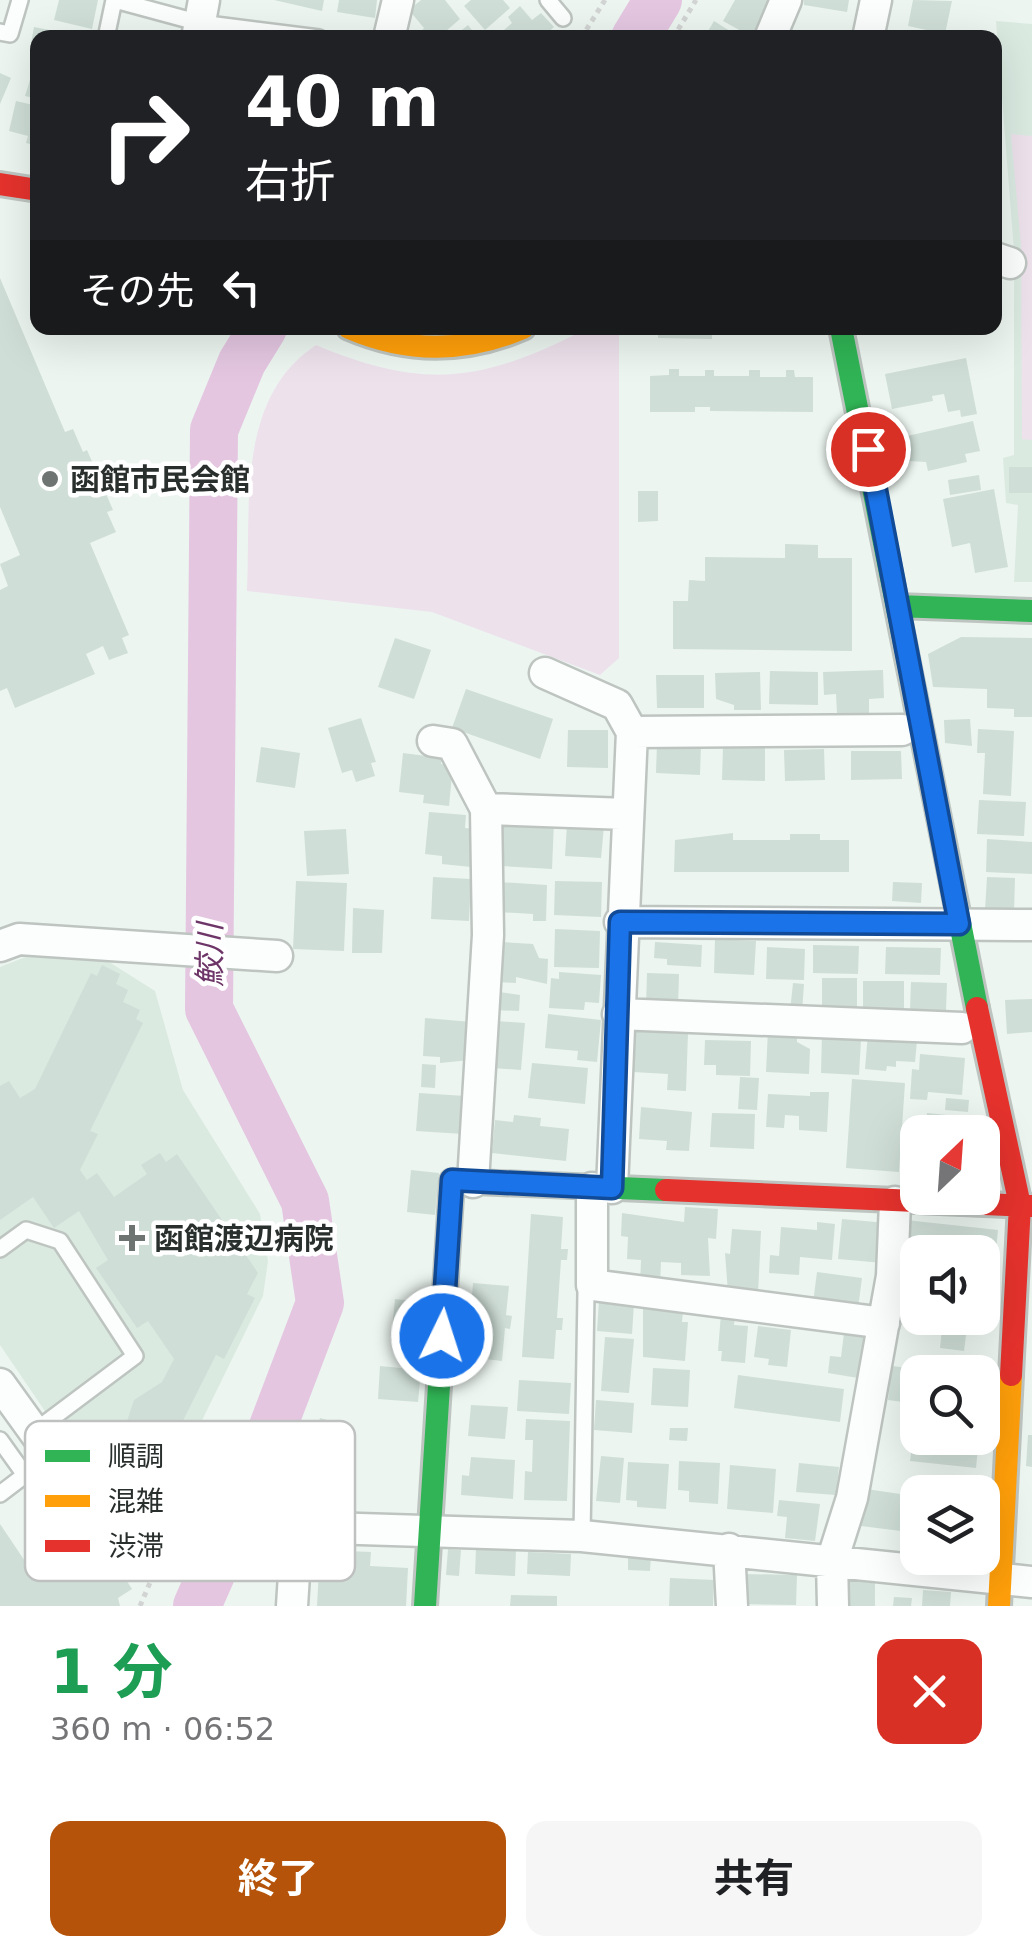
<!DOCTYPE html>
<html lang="ja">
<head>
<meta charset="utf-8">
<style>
	body { margin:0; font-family:"DejaVu Sans","Noto Sans JP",sans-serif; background:#f6f6f6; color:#202124; height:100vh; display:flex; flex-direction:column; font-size:38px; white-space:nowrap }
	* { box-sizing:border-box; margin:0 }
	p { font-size:32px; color:#757577 }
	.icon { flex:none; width:55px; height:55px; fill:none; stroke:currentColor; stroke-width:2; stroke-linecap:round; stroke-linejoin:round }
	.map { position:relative; height:1606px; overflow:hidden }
	.drawer { display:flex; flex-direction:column; background:#fff; flex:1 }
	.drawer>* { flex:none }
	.hud { position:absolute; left:30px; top:30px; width:972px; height:305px; border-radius:20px; box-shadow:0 10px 40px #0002; background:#202124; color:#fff; overflow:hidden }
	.needle { width:65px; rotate:25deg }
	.controls { position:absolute; left:900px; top:1115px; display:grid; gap:20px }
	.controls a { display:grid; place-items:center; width:100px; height:100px; border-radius:20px; background:#fff; box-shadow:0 10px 40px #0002; font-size:50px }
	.pin { position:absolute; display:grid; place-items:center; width:85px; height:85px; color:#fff; margin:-42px; border:5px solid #fff; border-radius:50%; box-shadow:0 2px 10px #0007 }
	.me { position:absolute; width:110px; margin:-55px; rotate:4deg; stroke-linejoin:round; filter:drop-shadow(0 0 8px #0008) }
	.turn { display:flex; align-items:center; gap:35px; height:210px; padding:0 50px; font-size:45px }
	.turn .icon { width:130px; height:130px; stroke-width:2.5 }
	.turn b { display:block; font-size:70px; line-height:85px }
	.then { display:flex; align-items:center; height:95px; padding:0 50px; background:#0003; gap:20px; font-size:38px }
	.round { display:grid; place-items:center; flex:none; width:105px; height:105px; border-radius:20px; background:#f6f6f6 }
	.overview { display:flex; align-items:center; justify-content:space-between; height:170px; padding:0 50px }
	h1 { font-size:60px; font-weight:700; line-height:75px; color:#1e9e55 }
	.cta { display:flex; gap:20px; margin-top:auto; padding:20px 50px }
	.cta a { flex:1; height:115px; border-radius:20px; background:#b45309; color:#fff; font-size:40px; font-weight:700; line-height:115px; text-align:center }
	.cta a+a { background:#f6f6f6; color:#202124 }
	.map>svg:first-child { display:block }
	.built { fill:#daeae1 }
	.green { fill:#ede1ec }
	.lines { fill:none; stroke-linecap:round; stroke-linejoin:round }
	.river { stroke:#e4c6e1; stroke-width:48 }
	.building { fill:#cfded7 }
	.lane-casing { stroke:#bec5c1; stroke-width:20 }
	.street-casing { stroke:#bec5c1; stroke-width:35 }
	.fast-casing { stroke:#bec5c1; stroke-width:28 }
	.slow-casing { stroke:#bec5c1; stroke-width:28 }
	.jam-casing { stroke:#bec5c1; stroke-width:28 }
	.path { stroke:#d1d4d3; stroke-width:5; stroke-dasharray:5 5; stroke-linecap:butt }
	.lane { stroke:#fcfefd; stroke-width:15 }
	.street { stroke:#fcfefd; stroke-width:30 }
	.fast { stroke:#30b455; stroke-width:22 }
	.slow { stroke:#ff9f0a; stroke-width:22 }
	.jam { stroke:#e5322d; stroke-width:22 }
	.route-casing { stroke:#114b97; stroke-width:25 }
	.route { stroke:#1a73e8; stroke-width:18 }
	.poi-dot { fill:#6d7471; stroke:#fff; stroke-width:4 }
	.labels { text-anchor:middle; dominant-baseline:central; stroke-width:9; stroke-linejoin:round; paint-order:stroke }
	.poi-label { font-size:30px; font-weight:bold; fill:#292f2c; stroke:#fff; text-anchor:start }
	.water-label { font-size:32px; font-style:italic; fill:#6e3668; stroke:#fff }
	.key { fill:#fff; stroke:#bfc1c0; stroke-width:2.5 }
	.key-label { font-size:28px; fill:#292f2c }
</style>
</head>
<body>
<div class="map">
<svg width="1032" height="1606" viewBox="0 0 1032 1606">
	<rect width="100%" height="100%" fill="#ecf5f0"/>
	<!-- built -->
	<path class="built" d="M 996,21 L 1032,24 L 1032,582 L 1014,582 L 1018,505 L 1006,503 L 1003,458 L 1014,455 L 1014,251 Z
		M 28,956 L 106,960 L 155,991 L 183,1090 L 260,1214 L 268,1261 L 263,1296 L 162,1502 L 98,1489 L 0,1345 L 0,967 Z"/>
	<!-- green -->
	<path class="green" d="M 1011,134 L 1032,136 L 1032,440 L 1022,439 L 1021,245 Z
		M 588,328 L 619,328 L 619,658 L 600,675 L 432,612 L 247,591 C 251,506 236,398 316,345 C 425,391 484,382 588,328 Z"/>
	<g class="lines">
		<!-- river -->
		<path class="river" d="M 635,38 L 658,0
			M 197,1606 L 255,1474 L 320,1303 L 305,1201 L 209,1009 L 214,430 L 242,362 L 263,328"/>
	</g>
	<!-- building -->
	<path class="building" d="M 59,0 L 98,0 L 92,29 L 54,20 Z
		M 274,0 L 324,0 L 322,11 Z
		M 339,0 L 377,0 L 375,18 L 337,12 Z
		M 421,0 L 445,0 L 460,19 L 438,38 L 416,38 L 424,28 L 409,10 Z
		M 471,0 L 503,0 L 510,8 L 485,30 L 464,6 Z
		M 735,0 L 773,0 L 752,37 L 723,21 Z
		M 804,0 L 849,0 L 847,12 L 804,5 Z
		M 913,0 L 952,1 L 945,34 L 908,26 Z
		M 520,6 L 532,20 L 541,13 L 554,27 L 542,38 L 495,38 L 512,23 L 508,17 Z
		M 714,21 L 741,38 L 704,38 Z
		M 468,25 L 478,38 L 452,38 Z
		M 34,27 L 79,36 L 78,38 L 38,38 L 38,51 L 30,49 Z
		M 38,54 L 38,99 L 25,96 Z
		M 0,73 L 11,78 L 0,104 Z
		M 16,101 L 38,106 L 38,146 L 26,143 L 28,136 L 9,131 Z
		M 0,278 L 65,432 L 73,429 L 83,452 L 87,450 L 113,510 L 107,512 L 116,532 L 90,543 L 129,635 L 122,638 L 128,653 L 109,660 L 103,646 L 86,654 L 95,674 L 15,708 L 7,688 L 0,691 L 0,590 L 8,586 L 0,564 L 20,555 L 0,507 Z
		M 658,328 L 712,328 L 712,339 L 658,338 Z
		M 966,358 L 977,414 L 961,417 L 960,410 L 948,412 L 944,394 L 932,396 L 933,401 L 892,409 L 885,374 Z
		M 669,369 L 679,369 L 679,376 L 705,376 L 705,370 L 714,370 L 714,376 L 749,376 L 749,370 L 760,370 L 760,377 L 786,377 L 786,370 L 794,370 L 795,377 L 813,377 L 813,412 L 710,411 L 710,407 L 695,407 L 695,412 L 650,412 L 650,376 L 669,375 Z
		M 973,421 L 980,451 L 965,454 L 967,462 L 928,471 L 926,462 L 909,461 L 903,437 Z
		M 1009,467 L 1032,467 L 1032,493 L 1009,493 Z
		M 979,475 L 981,490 L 950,495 L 948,480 Z
		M 994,489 L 1008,567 L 975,573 L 970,543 L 952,547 L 943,499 Z
		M 638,491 L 658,491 L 658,521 L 638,522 Z
		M 785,544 L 818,545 L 818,558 L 852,558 L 852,651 L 673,649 L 673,601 L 688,601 L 689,580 L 705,581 L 705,557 L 785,558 Z
		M 961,637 L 1032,638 L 1032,717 L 1014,717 L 1014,709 L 987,708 L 987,689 L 933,687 L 928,654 Z
		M 395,638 L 431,650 L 414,699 L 378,687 Z
		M 883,670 L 884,698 L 869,699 L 869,713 L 837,714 L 836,694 L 824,695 L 823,672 Z
		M 770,671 L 818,672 L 818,705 L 769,704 Z
		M 760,672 L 761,710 L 734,710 L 734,705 L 716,699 L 715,673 Z
		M 656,675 L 704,675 L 704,708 L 657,708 Z
		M 466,689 L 553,719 L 540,759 L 452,728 Z
		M 361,718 L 376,762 L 371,763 L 375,776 L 356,782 L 352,770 L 342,773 L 328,728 Z
		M 970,719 L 972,746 L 945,743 L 944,720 Z
		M 978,729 L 1014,731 L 1011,796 L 983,794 L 985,753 L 977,753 Z
		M 568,730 L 608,730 L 608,768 L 567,767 Z
		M 657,743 L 701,745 L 700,775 L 656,773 Z
		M 723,746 L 765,747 L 765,781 L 722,780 Z
		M 261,747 L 300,753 L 295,788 L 256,782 Z
		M 824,749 L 825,780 L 785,781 L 784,750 Z
		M 851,751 L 901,751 L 902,779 L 851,780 Z
		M 403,753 L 442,758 L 441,764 L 453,765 L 449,806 L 423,803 L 424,795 L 399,792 Z
		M 979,800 L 1026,802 L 1024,836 L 977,834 Z
		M 429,812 L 466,815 L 465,828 L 474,829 L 471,867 L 442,864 L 442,856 L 425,854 Z
		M 503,818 L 554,821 L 552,869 L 501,866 Z
		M 567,824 L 604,826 L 601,858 L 565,856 Z
		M 346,829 L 349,874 L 307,876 L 304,831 Z
		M 733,833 L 733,840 L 790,840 L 790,834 L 820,834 L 820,840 L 849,840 L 849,872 L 674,872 L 675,840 Z
		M 987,839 L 1032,842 L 1032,874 L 986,872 Z
		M 433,877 L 471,879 L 469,921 L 431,919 Z
		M 987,877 L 1015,878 L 1014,912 L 985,910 Z
		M 296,881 L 347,883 L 344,951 L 293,949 Z
		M 555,881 L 602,882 L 601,917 L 554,915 Z
		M 498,882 L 547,885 L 546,921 L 533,921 L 533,914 L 497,912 Z
		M 893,882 L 922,883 L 921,903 L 892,901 Z
		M 353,908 L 384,910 L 382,953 L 352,953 Z
		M 555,929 L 600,931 L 599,968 L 554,967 Z
		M 715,939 L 756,941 L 754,975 L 714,973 Z
		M 500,942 L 533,944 L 539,958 L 548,959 L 547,984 L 516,977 L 516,983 L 498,982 Z
		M 655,942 L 702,945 L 701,967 L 667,965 L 667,959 L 654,958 Z
		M 813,945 L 859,946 L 858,974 L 813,973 Z
		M 767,947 L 805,949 L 804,980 L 766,979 Z
		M 886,947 L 941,948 L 940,975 L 885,974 Z
		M 102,965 L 120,974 L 116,984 L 128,990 L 123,1002 L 140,1010 L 136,1019 L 143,1023 L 90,1131 L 98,1134 L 80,1170 L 87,1180 L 97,1173 L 114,1197 L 147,1174 L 141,1165 L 160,1153 L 166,1162 L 177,1154 L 258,1273 L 247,1294 L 255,1298 L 224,1359 L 216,1355 L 146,1494 L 114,1478 L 132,1443 L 127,1421 L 134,1400 L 162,1382 L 174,1359 L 148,1321 L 137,1328 L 96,1268 L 108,1260 L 79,1211 L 54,1228 L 33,1197 L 0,1220 L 0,1086 L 9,1081 L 20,1098 L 35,1089 L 91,973 L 97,976 Z
		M 559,972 L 601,975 L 599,1003 L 585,1002 L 584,1010 L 549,1008 L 551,978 L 559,979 Z
		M 647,973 L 679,974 L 678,1007 L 646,1006 Z
		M 822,978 L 857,978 L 857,1014 L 822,1013 Z
		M 863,981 L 904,981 L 904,1010 L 863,1009 Z
		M 911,982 L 947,983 L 946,1011 L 910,1010 Z
		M 793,983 L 804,984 L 802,1012 L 790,1011 Z
		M 492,991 L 520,995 L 519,1011 L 491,1010 Z
		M 1032,999 L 1032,1032 L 1007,1034 L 1005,1000 Z
		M 548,1014 L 601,1020 L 597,1062 L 577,1060 L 578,1051 L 545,1048 Z
		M 425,1018 L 472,1022 L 470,1060 L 440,1063 L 440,1057 L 423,1056 Z
		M 496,1021 L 525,1023 L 521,1070 L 492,1068 Z
		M 635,1030 L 688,1033 L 686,1091 L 667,1090 L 668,1074 L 633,1072 Z
		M 768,1030 L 797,1031 L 797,1042 L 810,1049 L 809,1074 L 766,1072 Z
		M 822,1032 L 834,1033 L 834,1039 L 861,1040 L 859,1075 L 821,1073 Z
		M 868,1033 L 917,1041 L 915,1062 L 896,1061 L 896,1067 L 887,1066 L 886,1071 L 865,1069 Z
		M 705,1040 L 751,1041 L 750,1076 L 716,1075 L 716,1065 L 704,1065 Z
		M 920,1054 L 965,1058 L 962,1095 L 928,1092 L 927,1100 L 910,1099 L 912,1069 L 919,1070 Z
		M 532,1063 L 588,1068 L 585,1104 L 528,1098 Z
		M 422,1064 L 436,1065 L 435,1088 L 421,1087 Z
		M 740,1077 L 759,1078 L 757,1110 L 738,1109 Z
		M 852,1079 L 905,1083 L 899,1172 L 846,1168 Z
		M 810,1092 L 829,1092 L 827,1132 L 799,1130 L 799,1116 L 785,1115 L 784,1128 L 766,1127 L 768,1094 L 810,1096 Z
		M 419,1093 L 465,1096 L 463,1134 L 416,1131 Z
		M 946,1098 L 969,1100 L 968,1112 L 945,1110 Z
		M 641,1107 L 692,1112 L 689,1151 L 666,1150 L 667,1141 L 639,1139 Z
		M 712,1113 L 755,1114 L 754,1149 L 710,1147 Z
		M 927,1113 L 956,1116 L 954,1132 L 925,1132 Z
		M 514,1115 L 541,1118 L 540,1126 L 569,1129 L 566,1161 L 492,1153 L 495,1120 L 513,1122 Z
		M 411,1170 L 439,1173 L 435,1215 L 407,1212 Z
		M 685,1207 L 718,1209 L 716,1239 L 708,1238 L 710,1276 L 681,1275 L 681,1263 L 661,1262 L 660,1286 L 640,1285 L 641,1260 L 627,1259 L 628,1237 L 621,1236 L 622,1213 L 684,1222 Z
		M 531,1214 L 563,1217 L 561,1249 L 568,1249 L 567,1260 L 561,1260 L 557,1318 L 563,1318 L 562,1330 L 556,1330 L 554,1359 L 522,1357 Z
		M 842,1219 L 887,1223 L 883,1263 L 838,1259 Z
		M 906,1220 L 998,1230 L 993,1281 L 982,1280 L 982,1252 L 918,1252 L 918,1274 L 901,1272 Z
		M 817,1222 L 835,1224 L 832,1260 L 800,1257 L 799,1275 L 769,1273 L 770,1255 L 779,1256 L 781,1227 L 817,1230 Z
		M 732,1229 L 761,1231 L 758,1294 L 728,1293 L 725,1253 L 730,1254 Z
		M 817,1272 L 862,1278 L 858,1309 L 813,1303 Z
		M 901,1281 L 918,1283 L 918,1318 L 982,1318 L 982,1290 L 992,1291 L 987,1330 L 967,1328 L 964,1351 L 940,1348 L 942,1329 L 896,1324 Z
		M 473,1283 L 509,1286 L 506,1315 L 512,1316 L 510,1329 L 505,1328 L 502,1361 L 467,1357 Z
		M 395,1299 L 423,1302 L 419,1344 L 391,1341 Z
		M 599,1301 L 634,1303 L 632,1334 L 597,1331 Z
		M 643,1307 L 683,1311 L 682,1322 L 688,1322 L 685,1361 L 643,1357 Z
		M 721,1314 L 735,1315 L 734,1325 L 748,1326 L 745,1363 L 721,1361 L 722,1351 L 718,1351 Z
		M 758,1326 L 791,1330 L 787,1367 L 768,1365 L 769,1359 L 754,1357 Z
		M 844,1333 L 870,1337 L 864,1379 L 828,1373 L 830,1356 L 841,1357 Z
		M 605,1337 L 634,1339 L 629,1393 L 601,1391 Z
		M 380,1366 L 421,1370 L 418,1402 L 378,1399 Z
		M 892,1366 L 918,1369 L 918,1404 L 888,1400 Z
		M 653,1368 L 690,1370 L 688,1407 L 651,1405 Z
		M 738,1375 L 844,1389 L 840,1422 L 734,1408 Z
		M 519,1380 L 571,1383 L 569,1414 L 517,1411 Z
		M 596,1400 L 634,1403 L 632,1433 L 594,1430 Z
		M 471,1405 L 508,1407 L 505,1439 L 468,1436 Z
		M 320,1418 L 342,1424 L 335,1453 L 353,1454 L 350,1509 L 298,1502 Z
		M 526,1419 L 570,1421 L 567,1501 L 524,1500 L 525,1471 L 532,1472 L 533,1440 L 525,1440 Z
		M 670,1428 L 688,1428 L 687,1441 L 669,1440 Z
		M 914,1429 L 918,1438 L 979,1438 L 976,1468 L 910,1461 Z
		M 1028,1435 L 1032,1435 L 1032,1467 L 1026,1466 Z
		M 601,1456 L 624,1458 L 620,1503 L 596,1501 Z
		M 471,1457 L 515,1460 L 513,1499 L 461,1495 L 462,1475 L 469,1476 Z
		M 679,1461 L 720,1463 L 718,1504 L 689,1502 L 689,1491 L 678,1490 Z
		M 628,1462 L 669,1464 L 666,1509 L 637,1507 L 637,1501 L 626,1500 Z
		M 799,1463 L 839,1467 L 836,1495 L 796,1492 Z
		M 730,1465 L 776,1469 L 773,1513 L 727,1509 Z
		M 866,1489 L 914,1496 L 909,1532 L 861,1526 Z
		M 779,1500 L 820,1504 L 815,1541 L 785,1538 L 787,1517 L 777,1516 Z
		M 0,1524 L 39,1582 L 86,1550 L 78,1529 L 91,1526 L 132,1589 L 118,1598 L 120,1606 L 0,1606 Z
		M 476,1548 L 516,1550 L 515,1576 L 475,1574 Z
		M 448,1549 L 461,1550 L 459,1576 L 446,1575 Z
		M 320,1550 L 371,1552 L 370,1566 L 408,1568 L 406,1606 L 317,1606 Z
		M 528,1552 L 571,1554 L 570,1576 L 527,1574 Z
		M 628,1554 L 651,1555 L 650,1571 L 628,1570 Z
		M 742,1574 L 797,1575 L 796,1605 L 741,1604 Z
		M 670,1578 L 714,1580 L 713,1606 L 669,1606 Z
		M 843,1580 L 875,1580 L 875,1606 L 843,1606 Z
		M 923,1590 L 951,1592 L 950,1606 L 922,1606 Z
		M 511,1595 L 557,1596 L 557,1606 L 510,1606 Z
		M 894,1597 L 912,1598 L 911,1606 L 893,1606 Z"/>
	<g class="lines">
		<defs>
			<path id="lane" d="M 115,0 L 200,23 L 319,38
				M 548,0 L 563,18
				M 0,32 L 10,34 L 20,0
				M 106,38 L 114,0
				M 0,1249 L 26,1230 L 60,1241 L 135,1356 L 35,1431
				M 0,1440 L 25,1475 L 0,1494
				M 582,1536 L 586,1292 L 592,1285"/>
			<path id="street" d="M 197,38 L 204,0
				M 389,38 L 398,0
				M 770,38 L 786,0
				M 868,38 L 876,0
				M 995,258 L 1010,263
				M 545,673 L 617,705 L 632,732 L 612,1188
				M 632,732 L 902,730
				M 433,741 L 452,744 L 486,809 L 488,935 L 473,1182
				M 486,809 L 627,814
				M 620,922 L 1032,925
				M 0,946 L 19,939 L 277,956
				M 618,1014 L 962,1028
				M 592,1188 L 592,1285 L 884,1323
				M 0,1384 L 80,1495
				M 270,1535 L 297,1527 L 582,1536 L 1032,1582
				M 729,1549 L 732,1606
				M 292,1606 L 297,1527
				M 833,1606 L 832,1561 L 852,1498 L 892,1276 L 895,1202"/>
			<path id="fast" d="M 841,328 L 977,1008
				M 897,606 L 1032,611
				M 425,1606 L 452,1181 L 666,1190"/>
			<path id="slow" d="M 349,328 C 407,353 465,353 523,328
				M 999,1606 L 1011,1375"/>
			<path id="jam" d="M 0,184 L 38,190
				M 977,1008 L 1020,1205 L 1011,1375
				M 666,1190 L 1032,1206"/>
		</defs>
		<!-- lane casing -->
		<use href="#lane" class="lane-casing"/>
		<!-- street casing -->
		<use href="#street" class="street-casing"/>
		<!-- fast casing -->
		<use href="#fast" class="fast-casing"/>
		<!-- slow casing -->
		<use href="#slow" class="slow-casing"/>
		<!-- jam casing -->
		<use href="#jam" class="jam-casing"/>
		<!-- path -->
		<path class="path" d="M 581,38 L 605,0
			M 673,38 L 696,0
			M 140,1606 L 172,1531 L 243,1536"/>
		<!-- lane -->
		<use href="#lane" class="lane"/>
		<!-- street -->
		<use href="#street" class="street"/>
		<!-- fast -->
		<use href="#fast" class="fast"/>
		<!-- slow -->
		<use href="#slow" class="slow"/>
		<!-- jam -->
		<use href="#jam" class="jam"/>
	</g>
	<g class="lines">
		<defs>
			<path id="route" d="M 442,1336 L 452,1180 L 612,1188 L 620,922 L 959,924 L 868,449"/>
		</defs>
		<!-- route casing -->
		<use href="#route" class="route-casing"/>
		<!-- route -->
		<use href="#route" class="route"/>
	</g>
	<!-- markers -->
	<g class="poi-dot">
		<circle cx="50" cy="479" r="10"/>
		<path d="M127 1223h10v10h10v10h-10v10h-10v-10h-10v-10h10z"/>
	</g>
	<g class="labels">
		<!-- poi labels -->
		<g class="poi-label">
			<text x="70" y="479">函館市民会館</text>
			<text x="154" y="1238">函館渡辺病院</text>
		</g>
		<!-- water labels -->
		<g class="water-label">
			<text transform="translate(210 955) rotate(-90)">鮫川</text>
		</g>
	</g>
	<!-- legend -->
	<rect x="25" y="1421" width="330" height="160" rx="15" class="key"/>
	<rect x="45" y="1450" width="45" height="12" fill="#30b455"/>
	<rect x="45" y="1495" width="45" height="12" fill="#ff9f0a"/>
	<rect x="45" y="1540" width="45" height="12" fill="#e5322d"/>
	<g class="key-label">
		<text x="108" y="1466">順調</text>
		<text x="108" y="1511">混雑</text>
		<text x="108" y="1556">渋滞</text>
	</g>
</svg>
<div class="controls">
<a><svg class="needle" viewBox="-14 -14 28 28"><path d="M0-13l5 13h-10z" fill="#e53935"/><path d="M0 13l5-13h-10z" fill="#757577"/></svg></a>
<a><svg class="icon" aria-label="sound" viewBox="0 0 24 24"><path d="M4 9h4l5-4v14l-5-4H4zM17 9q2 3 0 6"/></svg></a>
<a><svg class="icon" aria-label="search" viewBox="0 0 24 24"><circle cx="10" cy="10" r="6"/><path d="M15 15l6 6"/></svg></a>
<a><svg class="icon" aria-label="layers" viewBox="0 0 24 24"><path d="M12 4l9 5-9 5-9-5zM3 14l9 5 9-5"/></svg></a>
</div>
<div class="pin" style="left:868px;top:449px;background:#d93025"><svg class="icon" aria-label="arrive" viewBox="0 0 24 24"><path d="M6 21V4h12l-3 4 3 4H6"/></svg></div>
<svg class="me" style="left:442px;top:1336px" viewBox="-20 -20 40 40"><circle r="17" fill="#1a73e8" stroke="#fff" stroke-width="3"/><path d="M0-11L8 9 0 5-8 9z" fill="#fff"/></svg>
<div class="hud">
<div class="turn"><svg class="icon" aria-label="right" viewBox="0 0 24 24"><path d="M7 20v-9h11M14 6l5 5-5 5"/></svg><div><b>40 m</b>右折</div></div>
<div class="then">その先<svg class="icon" aria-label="left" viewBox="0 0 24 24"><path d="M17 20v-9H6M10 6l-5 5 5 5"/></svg></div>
</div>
</div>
<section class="drawer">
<div class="overview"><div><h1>1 分</h1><p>360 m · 06:52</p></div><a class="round" style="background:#d93025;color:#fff"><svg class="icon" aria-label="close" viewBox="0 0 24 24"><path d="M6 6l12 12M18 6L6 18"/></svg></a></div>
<div class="cta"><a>終了</a><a>共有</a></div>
</section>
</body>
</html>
